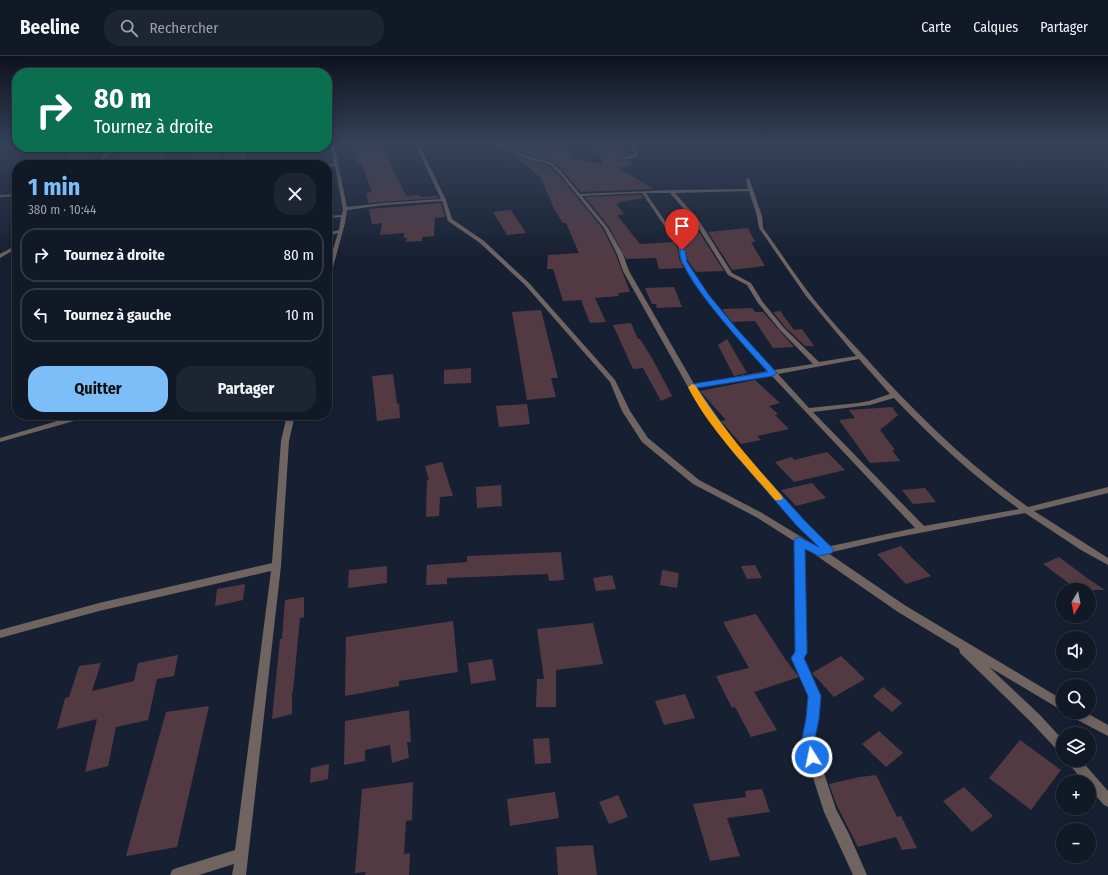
<!DOCTYPE html>
<html lang="fr">
<head>
<meta charset="utf-8">
<style>
	body { margin:0; font-family:"Fira Sans Condensed",sans-serif; background:#1e2532; color:#f1f3f6; height:100vh; display:flex; flex-direction:column; font-size:15px; white-space:nowrap }
	* { box-sizing:border-box; margin:0 }
	p { font-size:13px; color:#9ca0a7 }
	.icon { flex:none; width:22px; height:22px; fill:none; stroke:currentColor; stroke-width:2; stroke-linecap:round; stroke-linejoin:round }
	.map { position:relative; flex:1; overflow:hidden }
	.panel { position:absolute; left:12px; top:104px; width:320px; height:260px; display:flex; flex-direction:column; background:#111826; border-radius:16px; box-shadow:0 2px 10px #0003,0 0 0 1px #303743 }
	.panel>* { flex:none }
	.top-card { position:absolute; left:12px; top:12px; width:320px; height:84px; border-radius:16px; box-shadow:0 2px 10px #0003,0 0 0 1px #303743; background:#0b6e4f; color:#fff; overflow:hidden }
	.needle { width:26px; rotate:190deg }
	.controls { position:absolute; left:1056px; top:527px; display:grid; gap:8px }
	.controls a { display:grid; place-items:center; width:40px; height:40px; border-radius:50%; background:#111826; box-shadow:0 2px 10px #0003,0 0 0 1px #303743; font-size:20px }
	.pin { position:absolute; display:grid; place-items:center; width:34px; height:34px; color:#fff; margin:-41px -17px; border-radius:50% 50% 50% 0; rotate:-45deg; box-shadow:0 0 4px #0007 }
	.pin .icon { rotate:45deg }
	.me { position:absolute; width:44px; margin:-22px; rotate:350deg; stroke-linejoin:round; filter:drop-shadow(0 0 3px #0008) }
	.turn { display:flex; align-items:center; gap:14px; height:84px; padding:0 16px; font-size:18px }
	.turn .icon { width:52px; height:52px; stroke-width:2.5 }
	.turn b { display:block; font-size:28px; line-height:34px }
	.round { display:grid; place-items:center; flex:none; width:42px; height:42px; border-radius:16px; background:#1e2532 }
	.summary { display:flex; align-items:center; justify-content:space-between; height:68px; padding:0 16px }
	h1 { font-size:24px; font-weight:700; line-height:30px; color:#7bbef8 }
	.cta { display:flex; gap:8px; margin-top:auto; padding:8px 16px }
	.cta a { flex:1; height:46px; border-radius:16px; background:#7bbef8; color:#111; font-size:16px; font-weight:700; line-height:46px; text-align:center }
	.cta a+a { background:#1e2532; color:#f1f3f6 }
	ul { padding:0; list-style:none }
	li { display:flex; align-items:center; gap:12px; height:54px; margin:0 8px 6px; padding:0 8px; border:2px solid #303743; border-radius:16px }
	li div { flex:1 }
	li b { display:block; font-size:15px }
	li em { font-style:normal }
	header { display:flex; align-items:center; gap:24px; box-sizing:border-box; height:56px; padding:0 20px; background:#111826; border-bottom:1px solid #303743 }
	header strong { font-size:19px }
	nav { display:flex; gap:22px; margin-inline-start:auto; font-size:14px }
	.search { width:280px; height:36px; background:#1e2532; display:flex; align-items:center; gap:10px; box-sizing:border-box; padding:0 14px; border-radius:16px; color:#9ca0a7; font-size:15px }
	.map>svg:first-child { display:block }
	.building { fill:#533a42 }
	.lines { fill:none; stroke-linecap:round; stroke-linejoin:round }
	.minor { fill:#706460; fill-rule:evenodd }
	.route { fill:#1a73e8; stroke:#114b97 }
	.slow { fill:#f59e0b }
</style>
</head>
<body>
<header>
<strong>Beeline</strong>
<div class="search"><svg class="icon" aria-label="search" viewBox="0 0 24 24"><circle cx="10" cy="10" r="6"/><path d="M15 15l6 6"/></svg>Rechercher</div>
<nav><a>Carte</a><a>Calques</a><a>Partager</a></nav>
</header>
<div class="map">
<svg width="1108" height="819" viewBox="0 0 1108 819">
	<rect width="100%" height="100%" fill="#172032"/>
	<!-- building -->
	<path class="building" d="M 381,88 L 406,140 L 420,139 L 421,141 L 438,140 L 439,142 L 368,147 L 366,137 L 372,136 L 361,107 L 358,107 L 355,89 Z
		M 594,88 L 621,88 L 627,99 L 619,101 L 619,105 L 630,104 L 632,109 L 619,112 L 654,133 L 581,136 L 562,114 L 552,105 L 533,101 L 514,92 L 525,92 L 523,89 L 564,89 L 572,102 L 603,108 Z
		M 67,91 L 98,91 L 79,107 L 69,107 Z
		M 186,91 L 218,91 L 220,105 L 237,91 L 247,91 L 245,109 L 195,109 Z
		M 166,95 L 162,109 L 122,109 L 121,99 Z
		M 511,97 L 530,105 L 548,109 L 558,118 L 603,173 L 616,199 L 630,236 L 618,237 L 619,240 L 595,242 L 606,266 L 590,267 L 581,244 L 563,245 L 553,213 L 547,213 L 548,199 L 579,197 L 566,167 L 563,167 L 555,155 L 541,122 Z
		M 641,139 L 644,142 L 619,146 L 620,147 L 616,148 L 624,158 L 617,159 L 640,188 L 674,186 L 677,191 L 680,206 L 684,212 L 659,213 L 656,202 L 626,203 L 609,171 L 585,141 Z
		M 441,147 L 445,161 L 435,162 L 434,180 L 422,181 L 422,185 L 406,186 L 407,182 L 404,182 L 404,177 L 380,179 L 382,167 L 372,168 L 369,153 Z
		M 511,154 L 526,177 L 507,179 L 493,156 Z
		M 748,172 L 755,186 L 751,186 L 765,210 L 732,214 L 708,176 Z
		M 699,176 L 724,215 L 696,216 L 688,205 L 681,186 L 690,186 L 683,178 Z
		M 674,231 L 682,251 L 657,252 L 656,248 L 652,248 L 645,232 Z
		M 752,252 L 755,256 L 763,256 L 794,291 L 773,292 L 755,265 L 732,266 L 722,253 Z
		M 541,254 L 558,322 L 551,322 L 556,341 L 527,344 L 512,256 Z
		M 780,255 L 794,274 L 802,273 L 814,290 L 805,290 L 785,271 L 773,256 Z
		M 631,267 L 638,283 L 640,283 L 653,304 L 672,340 L 661,345 L 643,312 L 633,313 L 613,269 Z
		M 727,283 L 747,317 L 734,320 L 718,289 Z
		M 471,312 L 471,327 L 444,328 L 444,314 Z
		M 393,318 L 397,348 L 399,347 L 400,362 L 377,365 L 372,320 Z
		M 755,324 L 780,347 L 769,350 L 778,358 L 775,359 L 789,373 L 757,380 L 761,384 L 741,388 L 721,365 L 726,364 L 700,335 Z
		M 527,348 L 530,368 L 499,371 L 496,350 Z
		M 892,351 L 898,359 L 880,374 L 895,394 L 892,394 L 900,405 L 870,407 L 839,364 L 855,362 L 849,354 Z
		M 827,396 L 845,414 L 794,426 L 775,406 L 792,401 L 794,404 Z
		M 442,406 L 453,440 L 440,441 L 439,460 L 426,461 L 427,424 L 429,424 L 425,410 Z
		M 812,427 L 826,442 L 796,450 L 781,434 Z
		M 501,429 L 502,450 L 477,452 L 476,431 Z
		M 925,432 L 936,446 L 913,448 L 902,434 Z
		M 901,490 L 911,501 L 931,520 L 906,528 L 877,498 Z
		M 561,496 L 564,524 L 549,525 L 548,518 L 447,522 L 447,528 L 426,529 L 427,509 L 467,506 L 467,500 Z
		M 1059,501 L 1087,522 L 1105,534 L 1078,534 L 1043,508 Z
		M 755,509 L 762,522 L 747,523 L 741,510 Z
		M 387,510 L 387,527 L 348,532 L 349,514 Z
		M 662,514 L 679,517 L 677,532 L 660,529 Z
		M 612,519 L 616,533 L 596,535 L 593,522 Z
		M 245,528 L 243,544 L 215,550 L 217,533 Z
		M 304,541 L 304,561 L 300,562 L 293,635 L 292,636 L 292,658 L 272,663 L 280,583 L 282,583 L 285,544 Z
		M 756,558 L 785,603 L 799,621 L 754,636 L 777,674 L 751,681 L 735,651 L 732,652 L 716,620 L 749,612 L 723,566 Z
		M 453,565 L 458,616 L 399,625 L 399,630 L 345,640 L 346,581 Z
		M 593,567 L 603,608 L 556,614 L 556,651 L 536,651 L 537,623 L 544,623 L 537,573 Z
		M 178,599 L 174,620 L 157,623 L 148,664 L 116,671 L 108,710 L 85,716 L 97,663 L 57,673 L 65,642 L 69,641 L 79,610 L 101,607 L 92,635 L 134,625 L 138,607 Z
		M 841,600 L 865,623 L 834,641 L 812,617 Z
		M 492,603 L 496,624 L 471,628 L 468,607 Z
		M 883,631 L 902,647 L 892,656 L 873,640 Z
		M 685,638 L 695,662 L 664,669 L 655,645 Z
		M 209,650 L 177,791 L 126,800 L 166,656 Z
		M 409,654 L 411,686 L 407,686 L 409,702 L 392,707 L 390,689 L 365,694 L 365,705 L 344,709 L 345,665 Z
		M 879,675 L 903,697 L 886,711 L 862,688 Z
		M 549,682 L 551,707 L 535,708 L 533,683 Z
		M 1020,684 L 1061,714 L 1031,754 L 989,722 Z
		M 329,708 L 328,723 L 310,727 L 311,712 Z
		M 876,719 L 897,761 L 901,760 L 917,792 L 902,794 L 896,781 L 858,791 L 837,750 L 829,728 L 860,721 Z
		M 413,726 L 412,764 L 406,765 L 404,798 L 410,797 L 409,819 L 365,819 L 366,816 L 355,817 L 362,733 Z
		M 964,731 L 993,760 L 972,776 L 943,745 Z
		M 762,733 L 770,756 L 727,762 L 740,800 L 710,805 L 693,748 L 746,741 L 745,735 Z
		M 555,736 L 559,762 L 510,770 L 507,743 Z
		M 618,739 L 628,761 L 609,768 L 599,746 Z
		M 593,789 L 597,819 L 558,819 L 556,791 Z"/>
	<g class="lines">
		<!-- minor -->
		<path class="minor" d="M 330,88 L 334,88 L 347,151 L 384,147 L 441,143 L 415,88 L 419,88 L 446,144 L 452,163 L 484,185 L 529,227 L 615,324 L 630,355 L 648,382 L 699,424 L 762,457 L 821,493 L 798,470 L 723,383 L 688,331 L 623,215 L 617,198 L 604,172 L 559,117 L 549,108 L 531,104 L 495,88 L 500,88 L 533,102 L 551,106 L 561,115 L 580,138 L 671,134 L 748,133 L 746,123 L 749,122 L 762,160 L 763,172 C 781,197 797,222 816,246 C 831,265 848,283 864,300 C 913,355 967,408 1028,451 L 1108,431 L 1108,437 L 1034,455 L 1108,502 L 1108,509 L 1081,494 L 1025,457 L 893,482 L 828,497 L 906,550 L 1063,644 L 1063,655 L 989,611 L 1039,658 L 1063,684 L 1063,698 L 1059,696 L 1031,666 L 960,597 L 959,593 L 898,556 L 804,491 L 806,591 L 803,602 L 821,640 L 814,687 L 836,753 L 849,778 L 867,819 L 853,819 L 824,756 L 802,687 L 809,640 L 793,602 L 796,591 L 794,485 L 756,461 L 693,428 L 642,386 L 622,355 L 610,326 L 525,229 L 480,187 L 448,165 L 442,145 L 384,149 L 347,154 L 345,167 L 330,222 L 327,224 L 327,213 L 338,177 L 327,180 L 327,177 L 339,174 L 341,161 L 327,162 L 327,160 L 342,159 L 343,153 L 335,110 L 327,111 L 326,109 L 334,108 ZM 749,135 L 757,160 L 759,172 L 806,240 L 856,300 L 819,306 L 784,272 L 762,245 L 751,227 L 732,217 L 698,163 L 675,137 ZM 642,137 L 678,190 L 681,206 L 704,240 L 731,274 L 768,315 L 694,328 L 629,215 L 623,198 L 608,172 L 582,140 ZM 646,137 L 670,137 L 694,165 L 728,219 L 747,229 L 758,247 L 780,274 L 813,308 L 774,314 L 735,272 L 708,238 L 687,206 L 682,190 ZM 859,303 L 890,338 L 869,345 L 858,347 L 809,352 L 778,318 ZM 771,319 L 915,472 L 831,490 L 804,466 L 729,379 L 696,332 ZM 894,342 C 932,382 973,420 1019,453 L 924,470 L 813,356 L 870,349 Z
			M 630,88 L 634,88 L 638,101 L 620,104 L 620,102 L 635,99 Z
			M 109,91 L 112,92 L 110,95 L 153,91 L 109,97 L 101,109 L 97,109 Z
			M 17,138 L 17,140 L 0,141 L 0,139 Z
			M 17,189 L 17,192 L 0,202 L 0,198 Z
			M 77,359 L 89,359 L 88,361 L 0,386 L 0,382 Z
			M 287,359 L 295,359 L 289,385 L 281,510 L 246,819 L 232,819 L 234,808 L 199,819 L 170,819 L 172,814 L 177,812 L 235,794 L 271,515 L 99,555 L 0,582 L 0,574 L 99,547 L 272,507 L 281,385 Z
			M 1068,656 L 1085,656 L 1108,669 L 1108,680 L 1070,660 Z
			M 1067,704 L 1081,704 L 1108,735 L 1108,751 L 1104,749 L 1089,732 L 1089,726 L 1084,726 L 1069,708 Z"/>
	</g>
	<!-- sky -->
	<linearGradient id="sky" x2="0" y2="1"><stop stop-color="#0d121c"/><stop offset="0.43" stop-color="#36425a"/><stop offset="1" stop-color="#36425a" stop-opacity="0"/></linearGradient>
	<rect width="1108" height="203" fill="url(#sky)"/>
	<!-- route -->
	<path class="route" d="M 680,193 L 685,194 L 687,206 L 708,238 L 736,272 L 777,317 L 773,320 L 697,332 L 739,392 L 805,465 L 834,494 L 832,497 L 819,500 L 805,493 L 807,591 L 807,597 L 804,602 L 821,640 L 819,663 L 814,687 L 819,701 L 817,706 L 812,708 L 807,706 L 801,687 L 806,663 L 808,640 L 791,602 L 795,596 L 795,591 L 794,485 L 796,482 L 799,481 L 819,491 L 797,470 L 733,396 L 688,331 L 692,328 L 768,316 C 750,296 675,216 680,193 Z"/>
	<!-- slow -->
	<path class="slow" d="M 692,328 L 695,329 C 720,369 750,404 781,439 L 783,442 L 781,444 L 775,444 C 746,410 707,370 688,331 Z"/>
</svg>
<div class="controls">
<a><svg class="needle" viewBox="-14 -14 28 28"><path d="M0-13l5 13h-10z" fill="#e53935"/><path d="M0 13l5-13h-10z" fill="#9ca0a7"/></svg></a>
<a><svg class="icon" aria-label="sound" viewBox="0 0 24 24"><path d="M4 9h4l5-4v14l-5-4H4zM17 9q2 3 0 6"/></svg></a>
<a><svg class="icon" aria-label="search" viewBox="0 0 24 24"><circle cx="10" cy="10" r="6"/><path d="M15 15l6 6"/></svg></a>
<a><svg class="icon" aria-label="layers" viewBox="0 0 24 24"><path d="M12 4l9 5-9 5-9-5zM3 14l9 5 9-5"/></svg></a>
<a>+</a>
<a>−</a>
</div>
<div class="pin" style="left:682px;top:194px;background:#d93025"><svg class="icon" aria-label="arrive" viewBox="0 0 24 24"><path d="M6 21V4h12l-3 4 3 4H6"/></svg></div>
<svg class="me" style="left:812px;top:701px" viewBox="-20 -20 40 40"><circle r="17" fill="#1a73e8" stroke="#fff" stroke-width="3"/><path d="M0-11L8 9 0 5-8 9z" fill="#fff"/></svg>
<div class="top-card">
<div class="turn"><svg class="icon" aria-label="right" viewBox="0 0 24 24"><path d="M7 20v-9h11M14 6l5 5-5 5"/></svg><div><b>80 m</b>Tournez à droite</div></div>
</div>
<section class="panel">
<div class="summary"><div><h1>1 min</h1><p>380 m · 10:44</p></div><a class="round"><svg class="icon" aria-label="close" viewBox="0 0 24 24"><path d="M6 6l12 12M18 6L6 18"/></svg></a></div>
<ul>
<li><svg class="icon" aria-label="right" viewBox="0 0 24 24"><path d="M7 20v-9h11M14 6l5 5-5 5"/></svg><div><b>Tournez à droite</b></div><em>80 m</em></li>
<li><svg class="icon" aria-label="left" viewBox="0 0 24 24"><path d="M17 20v-9H6M10 6l-5 5 5 5"/></svg><div><b>Tournez à gauche</b></div><em>10 m</em></li>
</ul>
<div class="cta"><a>Quitter</a><a>Partager</a></div>
</section>
</div>
</body>
</html>
